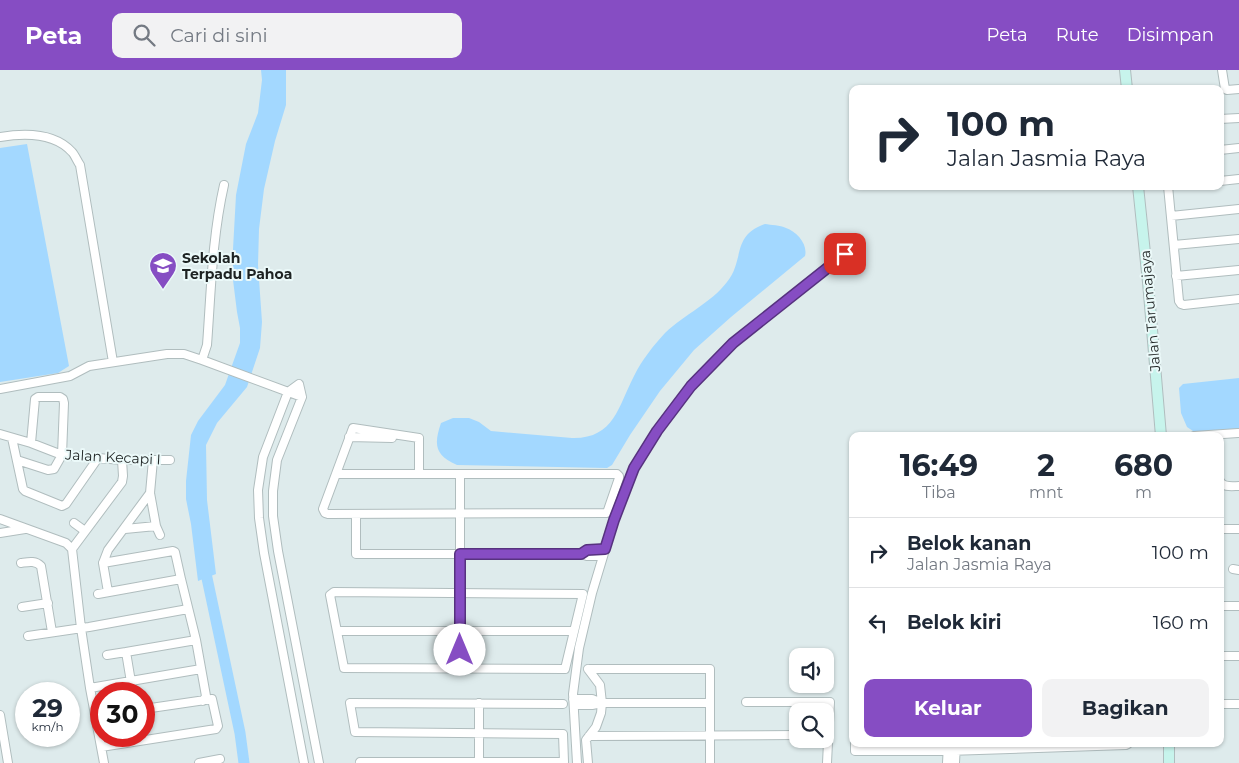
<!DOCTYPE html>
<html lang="id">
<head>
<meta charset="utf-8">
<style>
	body { margin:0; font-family:Montserrat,sans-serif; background:#f2f2f3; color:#1f2937; height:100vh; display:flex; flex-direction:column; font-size:19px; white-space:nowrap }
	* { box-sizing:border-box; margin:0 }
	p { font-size:16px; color:#747a83 }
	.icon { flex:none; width:28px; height:28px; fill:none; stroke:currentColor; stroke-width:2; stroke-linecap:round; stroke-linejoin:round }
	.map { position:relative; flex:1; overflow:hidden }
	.panel { position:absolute; left:849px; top:362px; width:375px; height:315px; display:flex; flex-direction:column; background:#fff; border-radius:10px; box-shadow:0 1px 4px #0004 }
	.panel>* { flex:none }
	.guide { position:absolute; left:849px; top:15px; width:375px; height:105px; border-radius:10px; box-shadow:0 1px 4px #0004; background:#fff; color:#1f2937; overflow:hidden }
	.controls { position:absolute; left:789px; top:578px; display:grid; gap:10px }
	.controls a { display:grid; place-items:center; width:45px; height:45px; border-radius:10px; background:#fff; box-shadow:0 1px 4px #0004; font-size:25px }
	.speed { position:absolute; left:15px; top:612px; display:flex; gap:10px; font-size:25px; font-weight:700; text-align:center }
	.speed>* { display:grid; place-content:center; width:65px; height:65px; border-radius:50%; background:#fff; box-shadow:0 1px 4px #0004; line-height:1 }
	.speed small { font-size:12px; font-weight:400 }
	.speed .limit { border:8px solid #d22; background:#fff; color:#111 }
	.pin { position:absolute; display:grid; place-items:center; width:42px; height:42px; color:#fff; margin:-21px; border-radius:10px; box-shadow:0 2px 8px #0006 }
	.me { position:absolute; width:55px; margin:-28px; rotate:0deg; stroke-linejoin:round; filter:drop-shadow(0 0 4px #0008) }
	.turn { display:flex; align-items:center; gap:18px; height:105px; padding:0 15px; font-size:22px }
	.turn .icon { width:65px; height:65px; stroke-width:2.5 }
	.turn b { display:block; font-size:35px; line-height:42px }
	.eta { display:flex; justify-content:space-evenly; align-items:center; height:85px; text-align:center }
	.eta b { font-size:30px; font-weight:700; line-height:35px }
	.primary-button { display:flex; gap:10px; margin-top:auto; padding:10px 15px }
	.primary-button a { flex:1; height:58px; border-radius:10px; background:#864dc3; color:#fff; font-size:20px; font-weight:700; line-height:58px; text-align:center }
	.primary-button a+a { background:#f2f2f3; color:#1f2937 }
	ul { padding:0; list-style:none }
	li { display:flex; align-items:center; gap:15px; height:70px; padding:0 15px; border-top:1px solid #e0e1e3 }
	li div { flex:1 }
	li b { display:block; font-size:19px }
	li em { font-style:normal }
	header { display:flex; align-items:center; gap:30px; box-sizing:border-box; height:70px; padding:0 25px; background:#864dc3; color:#fff }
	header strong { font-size:24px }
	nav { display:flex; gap:28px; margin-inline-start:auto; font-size:18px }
	.search { width:350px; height:45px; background:#f2f2f3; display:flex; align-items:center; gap:12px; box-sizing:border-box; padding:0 18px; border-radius:10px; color:#747a83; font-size:19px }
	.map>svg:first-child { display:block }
	.water { fill:#a3d8ff }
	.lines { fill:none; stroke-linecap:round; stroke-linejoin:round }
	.river { stroke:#a3d8ff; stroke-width:11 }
	.street-casing { stroke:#b0bdbe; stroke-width:10 }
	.secondary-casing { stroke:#b0bdbe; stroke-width:12 }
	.street { stroke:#fff; stroke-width:8 }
	.secondary { stroke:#c7f4ec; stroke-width:10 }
	.route-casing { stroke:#57327f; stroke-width:12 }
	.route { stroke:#864dc3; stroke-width:9 }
	.labels { text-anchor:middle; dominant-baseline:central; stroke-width:4; stroke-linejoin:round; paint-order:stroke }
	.poi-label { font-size:14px; font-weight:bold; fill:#1e2323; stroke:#ebf9f9; text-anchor:start }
	.street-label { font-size:14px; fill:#1e2323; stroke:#ebf9f9 }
</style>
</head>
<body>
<header>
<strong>Peta</strong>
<div class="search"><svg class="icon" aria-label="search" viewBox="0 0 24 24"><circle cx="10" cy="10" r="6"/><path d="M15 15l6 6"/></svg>Cari di sini</div>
<nav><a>Peta</a><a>Rute</a><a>Disimpan</a></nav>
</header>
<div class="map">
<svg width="1239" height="693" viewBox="0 0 1239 693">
	<rect width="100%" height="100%" fill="#deebec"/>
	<!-- water -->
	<path class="water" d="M 261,0 L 286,0 L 286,35 L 275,71 L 264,119 L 259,159 L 258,195 L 262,252 L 260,278 L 247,317 L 217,353 L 206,375 L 207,430 L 216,504 L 198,511 L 191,454 L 186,429 L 186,411 L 191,365 L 198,351 L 225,315 L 240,273 L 240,258 L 237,242 L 233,210 L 233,179 L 236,125 L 246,74 L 258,43 L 262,10 Z
		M 27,74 L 69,296 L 58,303 L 0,312 L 0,78 Z
		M 765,154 C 771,155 780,155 786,158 C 797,162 808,174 805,186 L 731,247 L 694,280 L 660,321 L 630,365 L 612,395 L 607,398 L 457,395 C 434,385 434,374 441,353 L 453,348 L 469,348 L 479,352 L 491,361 L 572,368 C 614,369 618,337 634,306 C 642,290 653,276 665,263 C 685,244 711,233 727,212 C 745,190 731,166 765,154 Z
		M 1239,308 L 1239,359 L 1196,363 L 1187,357 L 1181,343 L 1179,318 L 1183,314 Z"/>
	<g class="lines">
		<!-- river -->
		<path class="river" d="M 204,494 L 240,663 L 244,693"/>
		<defs>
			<path id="street" d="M 1222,0 L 1225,19 L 1227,20 L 1239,19
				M 1220,49 L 1239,48
				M 0,67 C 24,63 54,62 72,82 C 75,85 77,91 80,95 L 113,292
				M 1220,80 L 1239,78
				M 1220,111 L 1239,109
				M 1168,116 L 1179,231 L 1181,234 L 1184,235 L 1239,229
				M 1171,146 L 1239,139
				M 1174,175 L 1239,169
				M 1176,206 L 1239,200
				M 202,290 L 207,275 C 211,222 212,168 224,115
				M 0,319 L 70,306 L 89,296 L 167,284 L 184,284 L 202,290 L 302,327
				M 0,364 L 31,373 L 62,385 L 122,390 L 170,390
				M 1194,366 L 1238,363
				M 349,367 L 392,368
				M 12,368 L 23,419 L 25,421 L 62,436 L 66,434 L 98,388
				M 419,368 L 419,404
				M 17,390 L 48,400 L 54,399 L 62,385 L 64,333 L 63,329 L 60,327 L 38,327 L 35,329 L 31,373
				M 153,390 L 150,423 L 156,456 L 160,465
				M 336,404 L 617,404 L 619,406 L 619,408 L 607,443 L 328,444 L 325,443 L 323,439 L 353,358 L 419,368
				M 460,404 L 460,598
				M 1220,411 C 1223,418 1233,416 1239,416
				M 356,444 L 356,484 L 581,484 L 587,486 L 603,486
				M 0,449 L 66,473 L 72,479 L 81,558 L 90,618 L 104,693
				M 74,453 L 85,461
				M 125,459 L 156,456
				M 1220,459 L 1239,459
				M 0,463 L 25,459
				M 72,479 L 122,412 L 123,406 L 122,390
				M 581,484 L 587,480 L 605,479
				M 21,493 C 28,492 35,490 41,496 L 52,562
				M 103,493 L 108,522
				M 1233,499 L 1239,500
				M 334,522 L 583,524 L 565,599 L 344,598 L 330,525 Z
				M 98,524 L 181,509 L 175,482 L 173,481 L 103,493 L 108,480 L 150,423
				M 1220,536 L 1239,536
				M 22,537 L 48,533
				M 337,561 L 574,561
				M 28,566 L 89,557 L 188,539
				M 196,570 L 206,626 L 203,631
				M 107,585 L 126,582
				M 1220,586 L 1239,586
				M 588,599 L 710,599 L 710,693
				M 90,618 L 201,599
				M 133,624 L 126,582 L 196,570 L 181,509
				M 573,629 L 592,629 L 602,633
				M 746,632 L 830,632 L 827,693
				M 479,633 L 479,693
				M 1220,634 L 1239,634
				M 574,635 L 592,635 L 602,633 L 710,633
				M 0,645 L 8,693
				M 589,666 L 798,665
				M 855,674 L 855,681 L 948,681 L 1126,675 L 1128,674
				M 101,677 L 216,659 L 218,656 L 212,629 L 144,639
				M 199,693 L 220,689
				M 304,693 L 264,483 L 259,448 L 258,420 L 263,387 L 288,322 L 299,314 L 302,327 L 277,390 L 273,421 L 273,446 L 278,481 L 319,693
				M 361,693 L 360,692 L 564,692 L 563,664 L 355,662 L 350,633 L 563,634
				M 577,693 L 573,624 L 579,578 L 592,523 L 614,450 L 634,398 L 657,361 L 691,316 L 733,273 L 845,183
				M 588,693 L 586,670 L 596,657 L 601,643 L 602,633 L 600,615 L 588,599
				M 947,693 L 948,674
				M 955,693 L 956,674"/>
			<path id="secondary" d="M 1125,0 L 1127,19
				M 1138,116 L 1148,212 L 1161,366
				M 1169,674 L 1169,693"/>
		</defs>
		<!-- street casing -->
		<use href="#street" class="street-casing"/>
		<!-- secondary casing -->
		<use href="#secondary" class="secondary-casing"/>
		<!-- street -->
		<use href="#street" class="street"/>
		<!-- secondary -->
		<use href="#secondary" class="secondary"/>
	</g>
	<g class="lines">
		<defs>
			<path id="route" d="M 460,580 L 460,484 L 581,484 L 587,480 L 605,479 L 614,450 L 634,398 L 657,361 L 691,316 L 733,273 L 845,184"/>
		</defs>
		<!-- route casing -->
		<use href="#route" class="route-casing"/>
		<!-- route -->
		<use href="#route" class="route"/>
	</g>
	<!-- icons -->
	<defs>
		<symbol id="school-pin" viewBox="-11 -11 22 30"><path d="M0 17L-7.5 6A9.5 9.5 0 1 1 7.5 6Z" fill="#864dc3" stroke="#ebf9f9"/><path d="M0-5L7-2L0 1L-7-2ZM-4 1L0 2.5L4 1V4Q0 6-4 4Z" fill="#fff"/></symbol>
	</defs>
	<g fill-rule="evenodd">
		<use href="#school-pin" x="147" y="180" width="32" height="43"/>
	</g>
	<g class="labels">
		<!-- poi labels -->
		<g class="poi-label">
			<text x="182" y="188">Sekolah<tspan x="182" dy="16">Terpadu Pahoa</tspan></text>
		</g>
		<!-- street labels -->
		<g class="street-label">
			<text transform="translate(1150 241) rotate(-95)">Jalan Tarumajaya</text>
			<text transform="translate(113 387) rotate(3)">Jalan Kecapi I</text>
		</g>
	</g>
</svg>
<div class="controls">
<a><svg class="icon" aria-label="sound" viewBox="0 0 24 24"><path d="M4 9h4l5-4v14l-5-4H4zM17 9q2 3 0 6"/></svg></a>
<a><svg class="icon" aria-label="search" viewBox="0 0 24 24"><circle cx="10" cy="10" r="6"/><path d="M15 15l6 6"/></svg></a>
</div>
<div class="speed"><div>29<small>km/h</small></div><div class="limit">30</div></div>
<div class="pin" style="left:845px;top:184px;background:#d93025"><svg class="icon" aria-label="arrive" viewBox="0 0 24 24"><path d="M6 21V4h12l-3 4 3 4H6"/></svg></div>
<svg class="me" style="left:460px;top:580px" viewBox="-20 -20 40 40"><circle r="19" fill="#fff"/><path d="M0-13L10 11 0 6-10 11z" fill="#864dc3"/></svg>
<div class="guide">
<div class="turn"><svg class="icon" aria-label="right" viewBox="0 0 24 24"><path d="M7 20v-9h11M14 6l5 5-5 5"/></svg><div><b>100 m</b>Jalan Jasmia Raya</div></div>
</div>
<section class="panel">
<div class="eta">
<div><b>16:49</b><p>Tiba</p></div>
<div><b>2</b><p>mnt</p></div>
<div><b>680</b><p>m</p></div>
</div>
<ul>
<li><svg class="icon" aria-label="right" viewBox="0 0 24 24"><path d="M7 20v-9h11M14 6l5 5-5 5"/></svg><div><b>Belok kanan</b><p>Jalan Jasmia Raya</p></div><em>100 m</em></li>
<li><svg class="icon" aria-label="left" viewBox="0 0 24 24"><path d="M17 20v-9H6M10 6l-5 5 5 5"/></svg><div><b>Belok kiri</b></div><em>160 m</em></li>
</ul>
<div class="primary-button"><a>Keluar</a><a>Bagikan</a></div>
</section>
</div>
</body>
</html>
